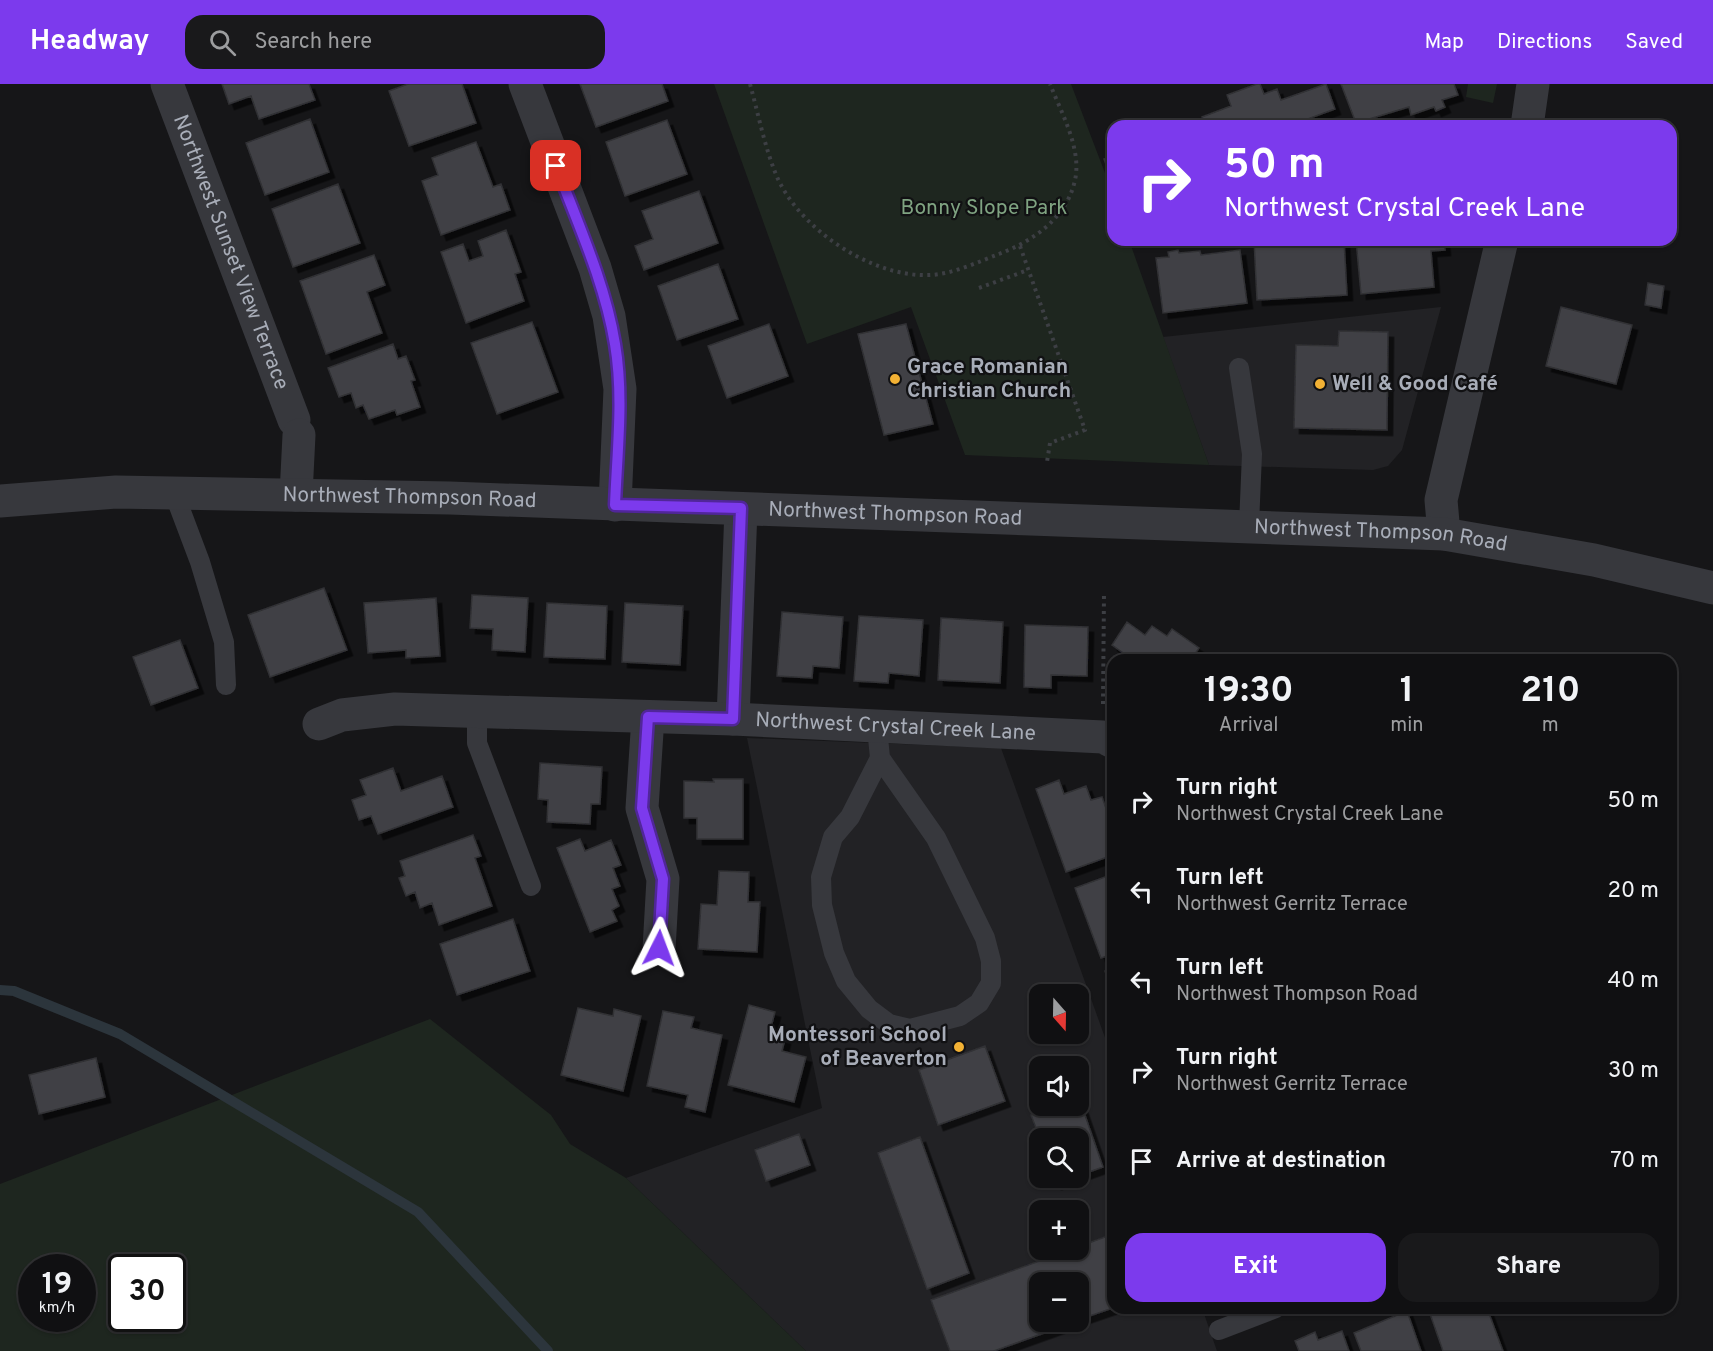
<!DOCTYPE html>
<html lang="en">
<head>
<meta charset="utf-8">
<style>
	body { margin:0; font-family:Overpass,sans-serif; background:#19191b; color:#f1f3f6; height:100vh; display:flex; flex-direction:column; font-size:22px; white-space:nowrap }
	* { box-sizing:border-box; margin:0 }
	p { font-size:20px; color:#9c9d9f }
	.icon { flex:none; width:33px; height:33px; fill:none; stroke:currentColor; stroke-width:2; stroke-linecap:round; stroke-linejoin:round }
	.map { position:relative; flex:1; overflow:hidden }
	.panel { position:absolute; left:1107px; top:570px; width:570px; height:660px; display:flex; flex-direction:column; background:#101012; border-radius:18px; box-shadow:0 2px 4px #0004,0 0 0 2px #303032 }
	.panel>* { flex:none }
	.banner { position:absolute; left:1107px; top:36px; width:570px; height:126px; border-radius:18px; box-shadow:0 2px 4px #0004,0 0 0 2px #303032; background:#7c3aed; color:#fff; overflow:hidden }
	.needle { width:39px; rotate:160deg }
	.tools { position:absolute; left:1029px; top:900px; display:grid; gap:12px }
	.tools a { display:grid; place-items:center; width:60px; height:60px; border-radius:12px; background:#101012; box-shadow:0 2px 4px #0004,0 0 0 2px #303032; font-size:30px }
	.speed { position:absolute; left:18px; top:1170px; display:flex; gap:12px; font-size:30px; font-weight:700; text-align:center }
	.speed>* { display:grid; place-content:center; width:78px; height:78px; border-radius:50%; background:#101012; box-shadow:0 2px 4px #0004,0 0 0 2px #303032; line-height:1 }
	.speed small { font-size:15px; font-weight:400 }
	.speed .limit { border:3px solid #111; border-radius:9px; background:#fff; color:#111 }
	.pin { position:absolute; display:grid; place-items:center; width:51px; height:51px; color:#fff; margin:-26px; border-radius:12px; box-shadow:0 3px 9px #0006 }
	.me { position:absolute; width:66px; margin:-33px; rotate:3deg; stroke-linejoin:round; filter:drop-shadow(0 0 4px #0008) }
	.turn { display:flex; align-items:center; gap:21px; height:126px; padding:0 18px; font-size:27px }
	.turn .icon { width:78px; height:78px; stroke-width:2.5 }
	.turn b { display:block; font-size:42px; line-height:51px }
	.eta { display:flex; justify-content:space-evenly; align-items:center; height:102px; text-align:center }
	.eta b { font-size:36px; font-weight:700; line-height:42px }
	.action { display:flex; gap:12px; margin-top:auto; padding:12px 18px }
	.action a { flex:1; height:69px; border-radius:18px; background:#7c3aed; color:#fff; font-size:24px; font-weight:700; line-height:69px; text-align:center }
	.action a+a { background:#19191b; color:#f1f3f6 }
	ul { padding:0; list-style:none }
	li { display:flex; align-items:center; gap:18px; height:90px; padding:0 18px }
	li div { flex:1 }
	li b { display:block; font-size:22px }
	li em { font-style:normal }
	header { display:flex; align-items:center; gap:36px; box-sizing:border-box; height:84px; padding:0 30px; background:#7c3aed; color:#fff }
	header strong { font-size:28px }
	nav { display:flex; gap:33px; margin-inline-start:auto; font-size:21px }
	.search { width:420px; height:54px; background:#19191b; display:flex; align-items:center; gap:15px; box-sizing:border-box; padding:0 21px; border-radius:18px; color:#9c9d9f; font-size:22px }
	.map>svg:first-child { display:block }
	.built { fill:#222225; fill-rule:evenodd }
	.green { fill:#1e261f; fill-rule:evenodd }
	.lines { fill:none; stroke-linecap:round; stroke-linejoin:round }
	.stream { stroke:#2c353c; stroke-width:10 }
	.building { fill:#404145; stroke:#303034; stroke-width:1.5; filter:url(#shadow) }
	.path { stroke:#3d3f44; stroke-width:4; stroke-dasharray:3 4.5; stroke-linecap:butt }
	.service { stroke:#37383d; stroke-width:20 }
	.minor { stroke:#37383d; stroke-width:33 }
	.tertiary { stroke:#37383d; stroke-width:33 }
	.route-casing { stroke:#51269a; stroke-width:15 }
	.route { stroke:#7c3aed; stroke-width:10 }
	.poi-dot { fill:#f2b134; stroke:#111113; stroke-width:2 }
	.labels { text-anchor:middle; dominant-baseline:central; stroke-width:4.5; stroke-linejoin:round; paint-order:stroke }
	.park-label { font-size:21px; fill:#7fa381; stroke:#111113 }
	.street-label { font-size:21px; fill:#a8adb8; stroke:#111113 }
	.poi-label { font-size:21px; font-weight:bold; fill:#a8adb8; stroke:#111113; text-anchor:start }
</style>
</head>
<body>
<header>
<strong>Headway</strong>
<div class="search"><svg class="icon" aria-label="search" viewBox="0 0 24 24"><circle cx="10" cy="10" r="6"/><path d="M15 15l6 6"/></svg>Search here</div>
<nav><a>Map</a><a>Directions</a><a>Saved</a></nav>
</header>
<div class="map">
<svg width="1713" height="1267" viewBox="0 0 1713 1267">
	<defs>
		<filter id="shadow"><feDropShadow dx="5.5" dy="5.5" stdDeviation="0" flood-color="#0009"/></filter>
	</defs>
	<rect width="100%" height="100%" fill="#161618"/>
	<!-- built -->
	<path class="built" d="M 1441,223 L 1402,366 L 1388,382 L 1373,386 L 1209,381 L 1163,253 Z
		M 747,654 L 1001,664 L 1113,976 L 1113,1224 L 1202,1224 L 1217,1267 L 806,1267 L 626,1094 L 822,1024 ZM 1040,910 L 1078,910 L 1078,950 L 1040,950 ZM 1040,982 L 1078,982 L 1078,1022 L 1040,1022 ZM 1040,1054 L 1078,1054 L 1078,1094 L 1040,1094 ZM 1040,1126 L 1078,1126 L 1078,1166 L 1040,1166 ZM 1040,1198 L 1078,1198 L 1078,1238 L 1040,1238 Z"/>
	<!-- green -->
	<path class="green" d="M 714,0 L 1071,0 L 1113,110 L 1113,156 L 1129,156 L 1209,381 L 965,371 L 911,223 L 807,260 Z
		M 1468,0 L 1497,0 L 1493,19 L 1466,13 Z
		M 430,935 L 551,1031 L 570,1060 L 626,1094 L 806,1267 L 0,1267 L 0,1100 ZM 32,1184 L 82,1184 L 82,1234 L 32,1234 ZM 122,1184 L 172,1184 L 172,1234 L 122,1234 Z"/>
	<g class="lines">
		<!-- stream -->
		<path class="stream" d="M 0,906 L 14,907 L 120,950 L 418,1128 L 548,1267"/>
	</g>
	<!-- building -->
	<path class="building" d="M 222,0 L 309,0 L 315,16 L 259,35 L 251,12 L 229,20 Z
		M 408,0 L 462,0 L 476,39 L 409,62 L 389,7 Z
		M 580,0 L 662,0 L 668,17 L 596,43 Z
		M 1257,0 L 1260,0 L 1264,10 L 1277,5 L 1281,16 L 1326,0 L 1335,25 L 1305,36 L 1307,42 L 1206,42 L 1202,33 L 1231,22 L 1227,11 Z
		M 1341,0 L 1454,0 L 1458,11 L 1442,16 L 1445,23 L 1436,27 L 1434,23 L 1411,31 L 1409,23 L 1356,39 Z
		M 310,35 L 329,88 L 265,111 L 246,59 Z
		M 667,36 L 687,90 L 625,112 L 606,58 Z
		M 476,58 L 493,103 L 501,100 L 510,126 L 441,151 L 422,97 L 438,91 L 432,74 Z
		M 1113,72 L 1113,100 L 1104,75 Z
		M 338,100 L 360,159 L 293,183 L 272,125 Z
		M 699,107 L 718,159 L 644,186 L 635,162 L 653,155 L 642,127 Z
		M 506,146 L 521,188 L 515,190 L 524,217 L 466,239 L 441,168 L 463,160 L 469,177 L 483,172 L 478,157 Z
		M 1254,156 L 1344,156 L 1347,211 L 1257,216 Z
		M 1356,156 L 1444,156 L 1445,166 L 1431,167 L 1434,203 L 1361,210 Z
		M 1178,166 L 1179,169 L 1200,167 L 1201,171 L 1240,166 L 1247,219 L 1163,229 L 1156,174 L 1169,173 L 1168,168 Z
		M 374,171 L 385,201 L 367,208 L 382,249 L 326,270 L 300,197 Z
		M 718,180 L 738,235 L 677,256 L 658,202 Z
		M 1648,199 L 1664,202 L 1661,224 L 1645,221 Z
		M 1561,223 L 1632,241 L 1616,300 L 1546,282 Z
		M 532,238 L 558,308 L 497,330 L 471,259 Z
		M 769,240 L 788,292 L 727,314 L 708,262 Z
		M 906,240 L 933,340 L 884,351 L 858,250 Z
		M 1339,247 L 1388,248 L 1387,346 L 1294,344 L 1296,261 L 1338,262 Z
		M 393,260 L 398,275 L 406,272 L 415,296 L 411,297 L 420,323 L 397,331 L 395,326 L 369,335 L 363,321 L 356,324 L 351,309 L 339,313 L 328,284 Z
		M 324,504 L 347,566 L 270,593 L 248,531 Z
		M 472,511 L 528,514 L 525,568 L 492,566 L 493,545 L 470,544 Z
		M 436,514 L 440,572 L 406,574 L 406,566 L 368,569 L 364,519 Z
		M 547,519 L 607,522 L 605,575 L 544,573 Z
		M 625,519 L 683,522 L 680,581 L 622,578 Z
		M 782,528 L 843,533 L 839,584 L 813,582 L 812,594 L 777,592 Z
		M 859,532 L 923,536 L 919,592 L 889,589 L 888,599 L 854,597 Z
		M 941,534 L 1003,538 L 1000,599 L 938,596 Z
		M 1127,538 L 1145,551 L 1152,542 L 1167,552 L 1172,545 L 1199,564 L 1191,576 L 1123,576 L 1126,571 L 1112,561 Z
		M 1025,541 L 1088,543 L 1087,592 L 1051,591 L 1051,604 L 1024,603 Z
		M 180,556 L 198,604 L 151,621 L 133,573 Z
		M 540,679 L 602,683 L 600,720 L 591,720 L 590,740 L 547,738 L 548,716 L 538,715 Z
		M 393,684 L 401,707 L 442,692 L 453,723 L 378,750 L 371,732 L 359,736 L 352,716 L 366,711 L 360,696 Z
		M 713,695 L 743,695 L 743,755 L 697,755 L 697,734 L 684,734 L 684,697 L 714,698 Z
		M 1059,696 L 1064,710 L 1086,702 L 1091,716 L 1102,713 L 1113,744 L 1113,747 L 1107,749 L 1113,771 L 1066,788 L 1036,705 Z
		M 473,751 L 481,772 L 475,774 L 492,822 L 439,841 L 432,819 L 420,824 L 415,808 L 406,812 L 399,794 L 405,792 L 400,777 Z
		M 580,755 L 585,767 L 611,756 L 621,781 L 613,784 L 620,802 L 612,805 L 619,822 L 612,826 L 617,837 L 590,848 L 557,764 Z
		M 719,787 L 749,788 L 748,818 L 760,818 L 757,868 L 698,865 L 701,820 L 717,821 Z
		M 1113,790 L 1113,870 L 1101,874 L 1075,804 Z
		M 513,835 L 530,887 L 457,911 L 440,860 Z
		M 1113,885 L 1113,909 L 1105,887 Z
		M 749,921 L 775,928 L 769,951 L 785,955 L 782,967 L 806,973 L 794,1018 L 728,1001 Z
		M 578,924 L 613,932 L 614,925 L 641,932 L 623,1007 L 561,991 Z
		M 663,927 L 694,933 L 691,944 L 722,951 L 705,1028 L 685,1023 L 688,1011 L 647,1002 Z
		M 985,962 L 1005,1017 L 938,1041 L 919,986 Z
		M 96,974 L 105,1013 L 39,1030 L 29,991 Z
		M 1079,1014 L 1103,1083 L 1078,1092 L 1078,1054 L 1040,1054 L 1031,1031 L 1058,1022 L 1078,1022 Z
		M 799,1050 L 810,1081 L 766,1097 L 755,1066 Z
		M 920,1053 L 969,1189 L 927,1205 L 878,1069 Z
		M 1054,1094 L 1075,1094 L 1056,1100 Z
		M 1113,1150 L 1113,1224 L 1078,1236 L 1078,1198 L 1040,1198 L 1040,1238 L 1075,1238 L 994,1267 L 950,1267 L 931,1216 L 1070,1166 L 1078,1166 L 1078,1163 Z
		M 1428,1224 L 1487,1224 L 1503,1267 L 1443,1267 Z
		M 1407,1227 L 1421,1267 L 1361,1267 L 1354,1249 Z
		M 1342,1247 L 1349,1267 L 1299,1267 L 1295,1257 L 1315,1248 L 1318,1256 Z"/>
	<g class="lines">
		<!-- path -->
		<path class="path" d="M 750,0 C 758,29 764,60 775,88 C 796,143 871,194 930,191 C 953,190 978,178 999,170 C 1033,157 1067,134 1075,96 C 1082,65 1061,28 1050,0
			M 1020,162 L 1085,346 L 1050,359 L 1047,378
			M 979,204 L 1028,186
			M 1103,620 L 1104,509"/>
		<!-- service -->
		<path class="service" d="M 1239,284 L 1252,370 L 1249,441
			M 174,409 L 200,478 L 224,558 L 226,601
			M 477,627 L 477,659 L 531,802
			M 877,643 L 880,674 L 850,733 L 833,753 L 821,793 L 822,821 L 834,869 L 846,897 L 869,925 L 889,940 L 910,945 L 960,932 L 979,919 L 991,899 L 991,877 L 985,854 L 936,754 L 880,674
			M 1219,1246 L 1276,1224"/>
		<!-- minor -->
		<g class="minor">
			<path id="s1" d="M 167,0 L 294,336"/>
			<path d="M 525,0 L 595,184 L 609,232 L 620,305 L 615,421"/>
			<path d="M 1527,42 L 1533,0"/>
			<path d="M 296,411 L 299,351"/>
			<path d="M 1444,450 L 1441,416 L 1502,156"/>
			<path d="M 648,633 L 642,724 L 663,795 L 659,865"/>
			<path d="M 733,635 L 741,425"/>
			<path id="s2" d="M 319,640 L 342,631 L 395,625 L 733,635 L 1103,653 L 1113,658"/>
		</g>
		<!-- tertiary -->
		<path class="tertiary" id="s3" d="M 0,417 L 116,408 L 450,414 L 1444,450 L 1594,476 L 1713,504"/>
	</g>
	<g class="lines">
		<defs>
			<path id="route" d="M 556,82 C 578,140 605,199 615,260 C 624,313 617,368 615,421 L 741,424 L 733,635 L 648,633 L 642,724 L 663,795 L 659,864"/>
		</defs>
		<!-- route casing -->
		<use href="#route" class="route-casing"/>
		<!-- route -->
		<use href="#route" class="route"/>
	</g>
	<!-- markers -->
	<g class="poi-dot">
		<circle cx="895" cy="295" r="6"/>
		<circle cx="1320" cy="300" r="6"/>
		<circle cx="959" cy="963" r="6"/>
	</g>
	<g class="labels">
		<!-- park labels -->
		<g class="park-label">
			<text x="984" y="124">Bonny Slope Park</text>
		</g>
		<!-- street labels -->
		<g class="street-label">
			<text stroke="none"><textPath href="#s1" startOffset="180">Northwest Sunset View Terrace</textPath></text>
			<text stroke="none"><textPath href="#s3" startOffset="410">Northwest Thompson Road</textPath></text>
			<text stroke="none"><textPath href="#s3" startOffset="896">Northwest Thompson Road</textPath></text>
			<text stroke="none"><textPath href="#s3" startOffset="1382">Northwest Thompson Road</textPath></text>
			<text stroke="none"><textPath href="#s2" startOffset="579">Northwest Crystal Creek Lane</textPath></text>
		</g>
		<!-- poi labels -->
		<g class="poi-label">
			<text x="907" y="283">Grace Romanian<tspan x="907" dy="24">Christian Church</tspan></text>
			<text x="1332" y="300">Well &amp; Good Café</text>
			<text x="947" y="951" text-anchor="end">Montessori School<tspan x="947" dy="24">of Beaverton</tspan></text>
		</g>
	</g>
</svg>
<div class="tools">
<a><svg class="needle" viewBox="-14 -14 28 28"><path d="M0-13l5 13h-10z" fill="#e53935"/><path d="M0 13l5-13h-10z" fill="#9c9d9f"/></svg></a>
<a><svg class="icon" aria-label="sound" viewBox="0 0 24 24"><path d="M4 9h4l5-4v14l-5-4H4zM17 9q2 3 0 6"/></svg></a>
<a><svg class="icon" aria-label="search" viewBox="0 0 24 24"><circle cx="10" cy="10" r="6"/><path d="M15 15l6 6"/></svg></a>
<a>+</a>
<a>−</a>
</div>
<div class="speed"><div>19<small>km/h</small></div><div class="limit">30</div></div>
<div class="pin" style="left:556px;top:82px;background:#d93025"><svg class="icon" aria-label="arrive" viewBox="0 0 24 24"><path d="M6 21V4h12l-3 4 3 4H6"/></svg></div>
<svg class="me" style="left:659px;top:864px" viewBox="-20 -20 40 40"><path d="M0-17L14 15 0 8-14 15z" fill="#7c3aed" stroke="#fff" stroke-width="4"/></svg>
<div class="banner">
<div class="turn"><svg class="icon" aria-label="right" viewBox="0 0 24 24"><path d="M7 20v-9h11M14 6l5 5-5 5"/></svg><div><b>50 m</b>Northwest Crystal Creek Lane</div></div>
</div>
<section class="panel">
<div class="eta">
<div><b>19:30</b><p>Arrival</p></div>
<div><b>1</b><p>min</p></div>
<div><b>210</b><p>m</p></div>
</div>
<ul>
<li><svg class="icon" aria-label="right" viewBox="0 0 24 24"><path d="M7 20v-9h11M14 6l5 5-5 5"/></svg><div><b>Turn right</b><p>Northwest Crystal Creek Lane</p></div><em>50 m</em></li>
<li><svg class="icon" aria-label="left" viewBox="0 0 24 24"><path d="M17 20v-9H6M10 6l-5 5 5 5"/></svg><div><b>Turn left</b><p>Northwest Gerritz Terrace</p></div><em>20 m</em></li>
<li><svg class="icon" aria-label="left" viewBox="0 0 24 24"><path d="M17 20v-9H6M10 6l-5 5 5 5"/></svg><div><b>Turn left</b><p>Northwest Thompson Road</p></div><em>40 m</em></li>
<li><svg class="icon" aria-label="right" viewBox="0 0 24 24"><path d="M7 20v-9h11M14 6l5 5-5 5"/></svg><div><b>Turn right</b><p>Northwest Gerritz Terrace</p></div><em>30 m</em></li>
<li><svg class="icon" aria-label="arrive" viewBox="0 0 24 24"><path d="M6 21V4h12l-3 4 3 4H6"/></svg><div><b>Arrive at destination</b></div><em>70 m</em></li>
</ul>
<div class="action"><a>Exit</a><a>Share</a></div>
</section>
</div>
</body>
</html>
